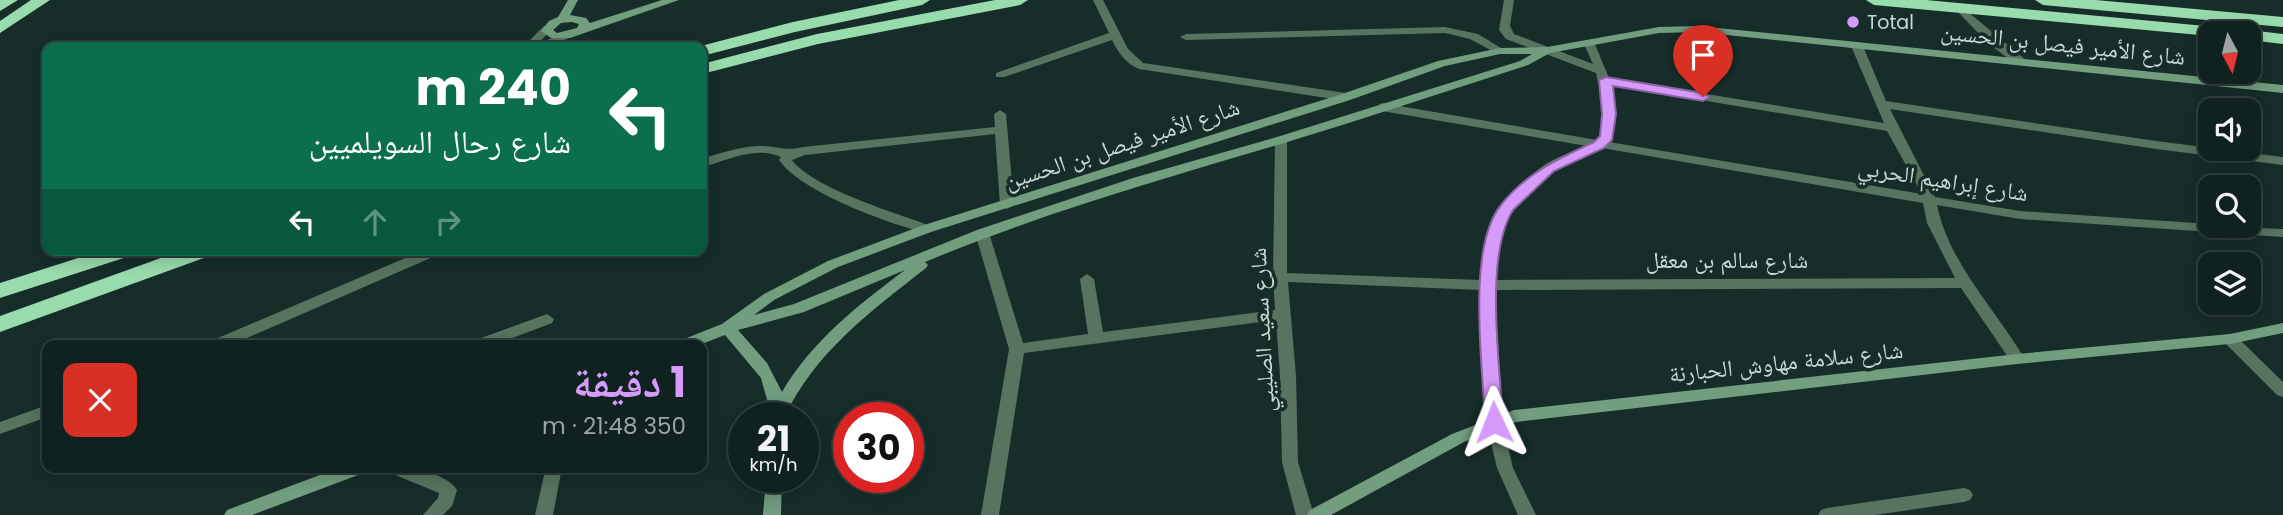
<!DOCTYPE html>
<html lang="ar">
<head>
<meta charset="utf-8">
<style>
	body { margin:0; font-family:Poppins,"Noto Naskh Arabic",sans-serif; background:#1e2f2c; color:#f1f3f6; direction:rtl; height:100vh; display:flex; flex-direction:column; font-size:26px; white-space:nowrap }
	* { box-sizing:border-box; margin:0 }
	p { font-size:23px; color:#9ca4a4 }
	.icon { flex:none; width:38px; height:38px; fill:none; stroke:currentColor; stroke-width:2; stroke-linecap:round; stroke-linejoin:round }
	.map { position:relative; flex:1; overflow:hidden; direction:ltr }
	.drawer { position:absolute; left:42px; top:340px; width:665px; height:133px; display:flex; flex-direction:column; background:#10221f; border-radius:14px; box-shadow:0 4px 18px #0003,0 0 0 2px #303f3d; direction:rtl }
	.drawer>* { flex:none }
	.hud { position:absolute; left:42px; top:42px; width:665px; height:214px; border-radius:14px; box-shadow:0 4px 18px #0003,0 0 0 2px #303f3d; direction:rtl; background:#0b6e4f; color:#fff; overflow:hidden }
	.needle { width:46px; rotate:173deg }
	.fabs { position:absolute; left:2198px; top:21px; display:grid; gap:14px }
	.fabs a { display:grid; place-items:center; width:63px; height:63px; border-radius:14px; background:#10221f; box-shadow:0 4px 18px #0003,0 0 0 2px #303f3d; font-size:35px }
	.speed { position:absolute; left:728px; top:402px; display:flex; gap:14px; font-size:35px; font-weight:700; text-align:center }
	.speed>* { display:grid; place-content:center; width:91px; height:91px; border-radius:50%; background:#10221f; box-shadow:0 4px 18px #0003,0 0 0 2px #303f3d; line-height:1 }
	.speed small { font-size:18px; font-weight:400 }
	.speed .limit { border:10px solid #d22; background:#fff; color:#111 }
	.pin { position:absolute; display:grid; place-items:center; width:60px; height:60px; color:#fff; margin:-72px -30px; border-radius:50% 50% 50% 0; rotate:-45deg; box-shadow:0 0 7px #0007 }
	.pin .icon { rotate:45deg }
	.me { position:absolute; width:77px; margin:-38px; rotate:358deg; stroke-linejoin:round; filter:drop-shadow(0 0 5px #0008) }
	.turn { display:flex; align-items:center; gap:24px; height:147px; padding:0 21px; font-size:32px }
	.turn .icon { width:91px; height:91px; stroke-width:2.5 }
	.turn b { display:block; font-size:49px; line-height:60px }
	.lanes { display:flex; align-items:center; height:66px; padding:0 21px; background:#0003; justify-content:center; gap:35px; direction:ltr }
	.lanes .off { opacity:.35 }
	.round { display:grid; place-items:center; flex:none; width:74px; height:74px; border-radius:14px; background:#1e2f2c }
	.overview { display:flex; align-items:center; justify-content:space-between; height:119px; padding:0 21px }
	h1 { font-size:42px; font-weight:700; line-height:52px; color:#d69bfa }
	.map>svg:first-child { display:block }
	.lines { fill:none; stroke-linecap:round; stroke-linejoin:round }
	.street { fill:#587360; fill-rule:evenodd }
	.secondary { fill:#729d7f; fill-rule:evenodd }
	.highway { fill:#98dbad; fill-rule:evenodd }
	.route { fill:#d69bfa; stroke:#8b65a2; stroke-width:2 }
	.poi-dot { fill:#d69bfa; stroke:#162d29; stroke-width:2.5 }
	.labels { text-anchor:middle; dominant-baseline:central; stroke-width:7; stroke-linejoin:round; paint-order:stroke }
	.far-poi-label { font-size:19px; fill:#cad8d5; stroke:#162d29; text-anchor:start }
	.street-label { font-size:23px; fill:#cad8d5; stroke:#162d29 }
</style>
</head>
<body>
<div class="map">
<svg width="2283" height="515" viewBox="0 0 2283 515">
	<rect width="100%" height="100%" fill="#162d29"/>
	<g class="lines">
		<!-- street -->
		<path class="street" d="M 1093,0 L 1103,0 L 1128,49 L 1143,63 L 1346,93 L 1352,97 L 1346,101 L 1139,69 C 1126,64 1118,52 1112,40 L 1004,77 L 996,77 L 996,73 L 1109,33 Z
			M 1504,0 L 1514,0 L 1510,26 L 1514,34 L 1593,64 L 1584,44 L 1590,41 L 1594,42 L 1609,78 L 1884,123 L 1851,46 L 1857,43 L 1863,46 L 1886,101 L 2156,141 L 2283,157 L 2283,165 L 2156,149 L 1890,109 L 1935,197 L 2020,211 L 2210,224 L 2210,226 L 2283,229 L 2283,237 L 2020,219 L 1937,205 C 1949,263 1995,309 2025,359 L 2022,363 L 2012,363 L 1961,288 L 1495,290 L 1502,422 L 1513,468 L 1536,515 L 1518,515 L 1497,468 L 1486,422 L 1481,290 L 1288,282 L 1296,376 L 1298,462 L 1314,515 L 1296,515 L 1282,462 L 1280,376 L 1276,320 L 1024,353 L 999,515 L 981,515 L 1009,349 L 975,233 L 977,230 L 987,230 L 989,233 L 1023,343 L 1088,334 L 1080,279 L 1087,274 L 1094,279 L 1103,332 L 1275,310 L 1273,277 L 1275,140 L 1281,136 L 1287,140 L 1287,273 L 1481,280 C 1479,232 1505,194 1543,166 C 1556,157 1573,152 1587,146 L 1382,111 L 1376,107 L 1382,103 L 1597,140 L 1601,136 L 1602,101 L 1596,73 L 1506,39 L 1499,30 ZM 1611,85 L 1887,131 L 1922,194 L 1609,142 C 1620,128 1615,101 1611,85 ZM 1602,148 L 1923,203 L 1927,223 L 1955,278 L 1495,280 C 1493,235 1516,196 1553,171 C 1568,161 1587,155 1602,148 Z
			M 1961,6 L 2027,61 L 2027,65 C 2009,68 1970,24 1957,11 L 1957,7 Z
			M 548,25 L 554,28 L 538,43 L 570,32 L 576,35 L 548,47 L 523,47 L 544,26 Z
			M 1445,27 L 1478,34 L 1506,51 L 1504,53 L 1496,53 L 1470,39 L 1445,33 L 1186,40 L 1180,37 L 1186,34 Z
			M 1000,110 L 1006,114 L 1014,205 L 1007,209 L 1000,205 L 995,134 L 805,155 L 792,160 C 814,189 896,213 931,226 L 933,229 L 926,233 C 887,223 801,192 779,160 L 781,157 C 756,145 726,161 702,167 L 702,159 C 720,153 739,147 758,146 C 777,145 784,152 803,147 L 995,127 L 994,114 Z
			M 424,250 L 444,250 L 442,253 L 231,345 L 209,345 L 211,341 Z
			M 547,314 L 554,319 L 552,323 L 494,345 L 471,345 L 473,341 Z
			M 2230,334 L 2235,335 L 2283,382 L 2283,397 L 2277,395 L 2225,343 L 2222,339 L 2225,335 Z
			M 47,405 L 47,417 L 0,434 L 0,422 Z
			M 386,467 C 406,467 445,471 457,490 L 452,506 L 443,515 L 423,515 L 438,498 L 439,493 L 388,472 Z
			M 546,467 L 562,467 L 553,515 L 535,515 Z
			M 1964,488 L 1970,490 L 1973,495 L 1970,500 L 1964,502 L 1875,515 L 1818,515 L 1821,510 L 1827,508 Z"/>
		<!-- secondary -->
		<path class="secondary" d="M 568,0 L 578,0 L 570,15 L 586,18 L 590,23 L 662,0 L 679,0 L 570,38 L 551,38 L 541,31 L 549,21 L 558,17 ZM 572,22 L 579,24 L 577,28 L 557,33 L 553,30 L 561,23 Z
			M 1698,26 L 2283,85 L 2283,93 L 1698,32 L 1659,33 L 1550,53 L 1528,65 C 1447,91 1366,118 1284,143 C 1163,179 1042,213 925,262 L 928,265 L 926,268 C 871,311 814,353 784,418 L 772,418 L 761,378 L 725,335 L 699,345 L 677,345 L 679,341 L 722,324 L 764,294 L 828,261 L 921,226 L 1342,94 L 1438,61 L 1500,48 L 1547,47 L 1659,27 ZM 1500,54 L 1532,54 L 1520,61 L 1277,137 L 1133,178 L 977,230 L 794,304 L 754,315 L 774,300 L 838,267 L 931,232 L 1350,100 L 1445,66 ZM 905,270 C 858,305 812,341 782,392 L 767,363 L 738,330 L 804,312 Z
			M 2283,323 L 2283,333 L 2230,344 L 2017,364 L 1516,422 L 1464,442 L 1331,515 L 1307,515 L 1310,510 L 1452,434 L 1514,410 L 2017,354 L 2230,334 Z
			M 341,467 L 368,467 L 366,472 L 252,515 L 224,515 L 227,510 Z
			M 766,478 L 782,478 L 781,515 L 763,515 Z"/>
		<!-- highway -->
		<path class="highway" d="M 0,0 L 18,0 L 0,11 Z
			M 31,0 L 50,0 L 0,33 L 0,21 Z
			M 899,0 L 930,0 L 922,5 L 795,32 L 702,56 L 702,47 L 697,47 L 793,22 Z
			M 995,0 L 1028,0 L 1020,5 L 818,44 L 702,74 L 702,64 L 817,34 Z
			M 1866,0 L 1926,0 L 2227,28 L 2235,33 L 2210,33 L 2210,36 L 1874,5 Z
			M 2035,0 L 2096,0 L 2283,17 L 2283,27 L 2043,5 Z
			M 2249,30 L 2283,34 L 2283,44 L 2249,40 L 2249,33 L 2242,33 Z
			M 103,250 L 136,250 L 133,255 L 0,298 L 0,283 Z
			M 183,250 L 215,250 L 212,255 L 0,332 L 0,316 Z"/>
	</g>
	<!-- route -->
	<path class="route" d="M 1606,77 L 1703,93 L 1710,97 L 1703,101 L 1613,86 L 1616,114 L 1612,140 L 1604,148 L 1554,171 L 1513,210 C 1484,256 1500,366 1503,422 L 1500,427 L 1487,427 L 1485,422 C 1483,367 1466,248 1501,205 C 1525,174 1559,158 1594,142 L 1600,136 L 1602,114 L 1599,80 Z"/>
	<!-- markers -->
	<circle class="poi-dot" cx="1853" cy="22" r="7"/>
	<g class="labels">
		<!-- far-poi labels -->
		<g class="far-poi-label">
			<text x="1867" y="22">Total</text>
		</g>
		<!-- street labels -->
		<g class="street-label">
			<text transform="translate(2063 44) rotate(6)">شارع الأمير فيصل بن الحسين</text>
			<text transform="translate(1122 144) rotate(-18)">شارع الأمير فيصل بن الحسين</text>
			<text transform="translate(1943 180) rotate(9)">شارع إبراهيم الحربي</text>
			<text x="1727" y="260">شارع سالم بن معقل</text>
			<text transform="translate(1262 330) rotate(-93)">شارع سعيد الصليبي</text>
			<text transform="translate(1786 362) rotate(-6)">شارع سلامة مهاوش الحبارنة</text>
		</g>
	</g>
</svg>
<div class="fabs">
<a><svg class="needle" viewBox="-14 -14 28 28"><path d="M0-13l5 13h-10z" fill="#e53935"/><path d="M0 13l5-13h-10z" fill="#9ca4a4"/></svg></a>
<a><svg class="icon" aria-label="sound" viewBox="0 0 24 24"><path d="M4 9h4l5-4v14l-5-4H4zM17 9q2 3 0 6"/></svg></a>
<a><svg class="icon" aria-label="search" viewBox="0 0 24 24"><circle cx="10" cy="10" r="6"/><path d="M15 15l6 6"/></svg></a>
<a><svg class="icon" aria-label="layers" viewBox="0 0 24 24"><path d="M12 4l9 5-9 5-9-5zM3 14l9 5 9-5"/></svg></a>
</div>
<div class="speed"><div>21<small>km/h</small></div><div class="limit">30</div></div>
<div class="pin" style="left:1703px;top:97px;background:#d93025"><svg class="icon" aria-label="arrive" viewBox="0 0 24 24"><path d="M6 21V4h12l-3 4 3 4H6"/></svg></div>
<svg class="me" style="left:1494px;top:422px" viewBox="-20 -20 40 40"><path d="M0-17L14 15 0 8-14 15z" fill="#d69bfa" stroke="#fff" stroke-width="4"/></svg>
<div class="hud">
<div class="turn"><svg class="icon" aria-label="left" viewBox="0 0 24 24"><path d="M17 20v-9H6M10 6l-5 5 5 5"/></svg><div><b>240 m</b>شارع رحال السويلميين</div></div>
<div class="lanes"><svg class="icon" aria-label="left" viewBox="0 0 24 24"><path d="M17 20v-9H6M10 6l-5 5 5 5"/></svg><svg class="icon off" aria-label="ahead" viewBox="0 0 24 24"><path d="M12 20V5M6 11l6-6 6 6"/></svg><svg class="icon off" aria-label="right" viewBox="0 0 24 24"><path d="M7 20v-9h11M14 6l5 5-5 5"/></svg></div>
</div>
<section class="drawer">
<div class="overview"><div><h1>1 دقيقة</h1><p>350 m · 21:48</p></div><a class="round" style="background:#d93025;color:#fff"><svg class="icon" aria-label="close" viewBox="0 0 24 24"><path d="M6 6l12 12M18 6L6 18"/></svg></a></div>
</section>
</div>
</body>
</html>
